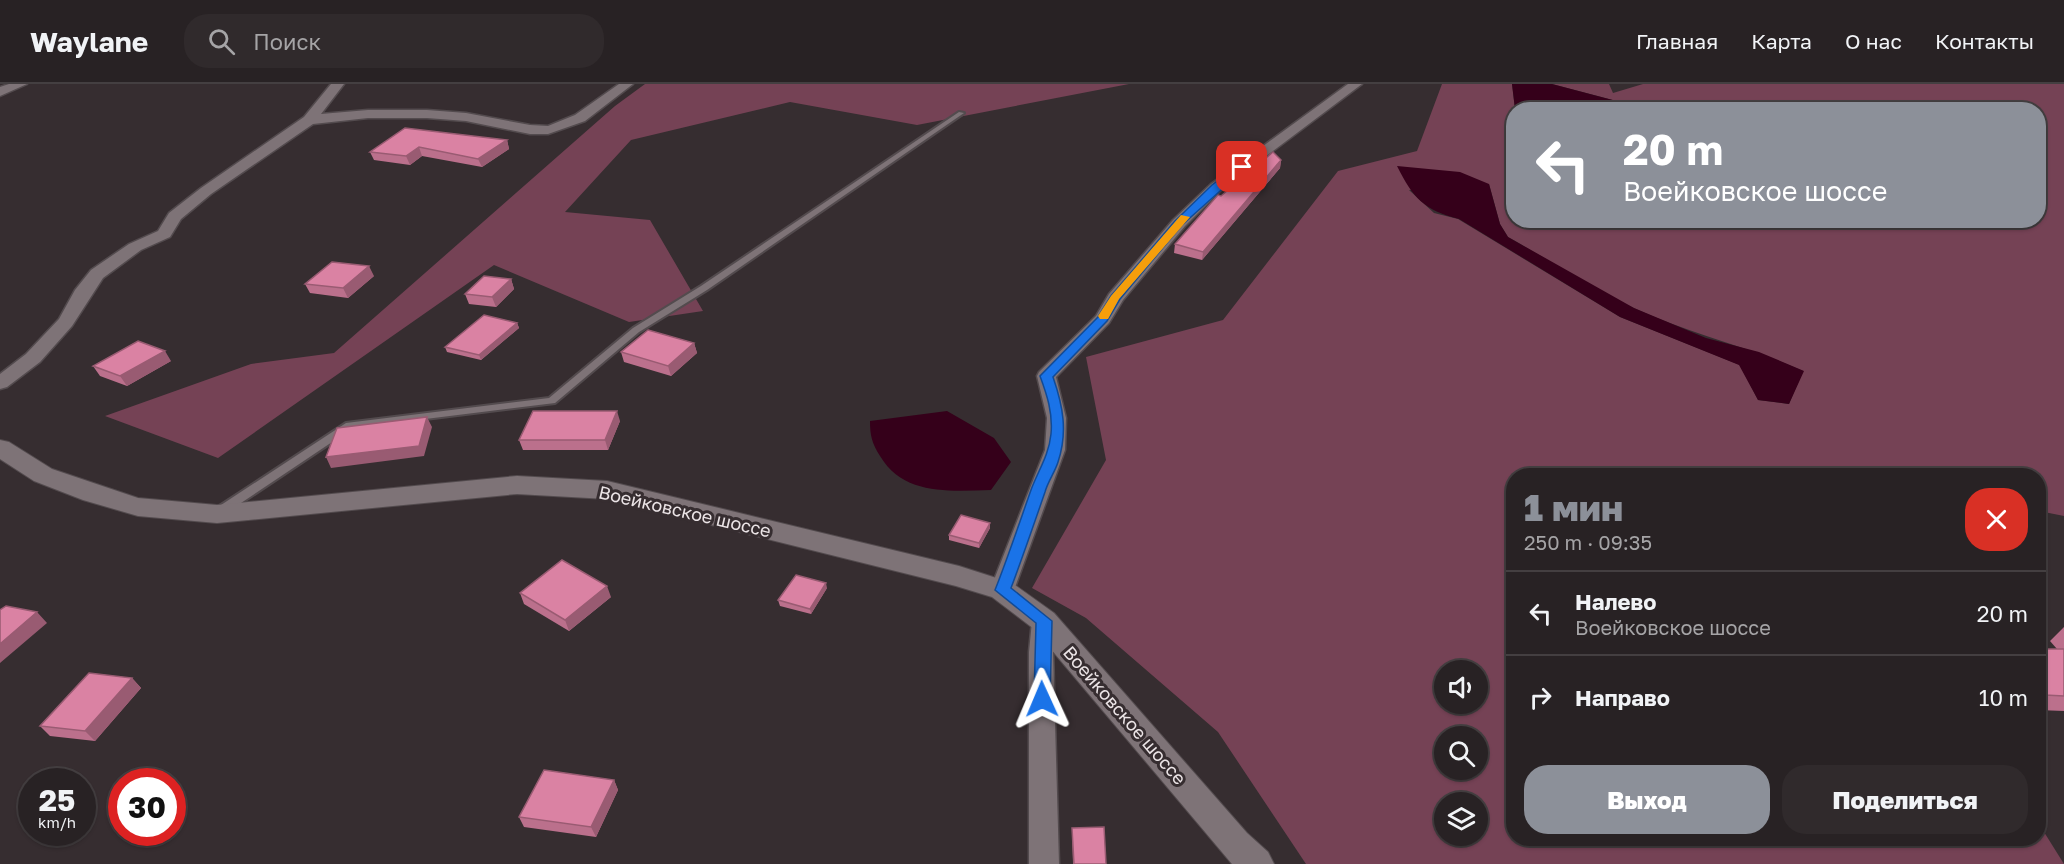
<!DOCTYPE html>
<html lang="ru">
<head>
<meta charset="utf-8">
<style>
	body { margin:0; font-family:"Golos Text",sans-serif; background:#302a2c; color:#f1f3f6; height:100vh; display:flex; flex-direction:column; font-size:22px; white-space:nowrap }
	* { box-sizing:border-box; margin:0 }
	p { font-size:20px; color:#a5a4a6 }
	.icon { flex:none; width:33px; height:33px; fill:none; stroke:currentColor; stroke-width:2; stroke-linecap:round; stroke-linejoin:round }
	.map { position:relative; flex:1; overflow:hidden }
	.sheet { position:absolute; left:1506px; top:384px; width:540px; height:378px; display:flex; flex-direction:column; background:#282224; border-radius:24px; box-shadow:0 2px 4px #0004,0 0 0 2px #443f41 }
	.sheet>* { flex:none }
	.banner { position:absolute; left:1506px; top:18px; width:540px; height:126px; border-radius:24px; box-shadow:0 2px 4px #0004,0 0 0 2px #443f41; background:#8c9099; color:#fff; overflow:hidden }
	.controls { position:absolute; left:1434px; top:576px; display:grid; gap:12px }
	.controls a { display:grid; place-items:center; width:54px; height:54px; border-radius:50%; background:#282224; box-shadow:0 2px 4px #0004,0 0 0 2px #443f41; font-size:30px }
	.speed { position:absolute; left:18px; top:684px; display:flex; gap:12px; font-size:30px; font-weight:700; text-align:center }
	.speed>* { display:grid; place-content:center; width:78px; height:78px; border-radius:50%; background:#282224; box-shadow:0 2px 4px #0004,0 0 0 2px #443f41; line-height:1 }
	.speed small { font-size:15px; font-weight:400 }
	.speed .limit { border:9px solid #d22; background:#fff; color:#111 }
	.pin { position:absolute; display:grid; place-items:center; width:51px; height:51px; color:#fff; margin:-26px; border-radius:12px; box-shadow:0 3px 9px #0006 }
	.me { position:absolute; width:66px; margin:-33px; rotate:359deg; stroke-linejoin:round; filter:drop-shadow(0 0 4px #0008) }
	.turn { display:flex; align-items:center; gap:21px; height:126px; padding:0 18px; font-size:27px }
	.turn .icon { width:78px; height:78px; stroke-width:2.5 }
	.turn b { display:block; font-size:42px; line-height:51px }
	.round { display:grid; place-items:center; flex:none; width:63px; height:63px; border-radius:24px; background:#302a2c }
	.headline { display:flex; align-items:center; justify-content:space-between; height:102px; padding:0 18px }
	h1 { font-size:36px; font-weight:800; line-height:45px; color:#8c9099 }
	.action { display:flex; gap:12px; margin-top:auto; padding:12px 18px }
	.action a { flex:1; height:69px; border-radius:24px; background:#8c9099; color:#fff; font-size:24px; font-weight:800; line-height:69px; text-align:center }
	.action a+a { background:#302a2c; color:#f1f3f6 }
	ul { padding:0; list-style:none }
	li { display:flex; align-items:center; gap:18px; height:84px; padding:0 18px; border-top:2px solid #443f41 }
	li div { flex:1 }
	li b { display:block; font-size:22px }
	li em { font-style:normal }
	header { display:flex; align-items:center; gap:36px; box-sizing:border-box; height:84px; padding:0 30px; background:#282224; border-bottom:2px solid #443f41 }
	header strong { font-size:28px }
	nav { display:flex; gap:33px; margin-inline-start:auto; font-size:21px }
	.search { width:420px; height:54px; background:#302a2c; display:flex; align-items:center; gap:15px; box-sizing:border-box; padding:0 21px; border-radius:24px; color:#a5a4a6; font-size:22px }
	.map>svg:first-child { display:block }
	.green { fill:#754255; fill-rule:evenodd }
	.water { fill:#35001a }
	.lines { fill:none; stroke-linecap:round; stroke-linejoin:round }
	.service-casing { stroke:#534b4e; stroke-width:4 }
	.minor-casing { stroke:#534b4e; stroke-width:3 }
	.tertiary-casing { stroke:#534b4e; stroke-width:2 }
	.service { fill:#7e7377; fill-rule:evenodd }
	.minor { fill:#7e7377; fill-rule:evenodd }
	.tertiary { fill:#7e7377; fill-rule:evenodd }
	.wall { fill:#bb708c }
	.shaded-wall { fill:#995b72 }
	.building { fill:#da82a3; stroke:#995b72; stroke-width:1.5 }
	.route { fill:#1a73e8; stroke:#114b97; stroke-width:1.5 }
	.slow { fill:#f59e0b }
	.labels { text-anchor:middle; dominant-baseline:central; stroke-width:6; stroke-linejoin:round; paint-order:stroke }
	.street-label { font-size:18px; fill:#ebe4e6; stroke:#362d30 }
</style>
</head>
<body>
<header>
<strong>Waylane</strong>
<div class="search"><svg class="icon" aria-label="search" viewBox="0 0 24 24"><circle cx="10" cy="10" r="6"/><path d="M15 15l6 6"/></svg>Поиск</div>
<nav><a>Главная</a><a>Карта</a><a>О нас</a><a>Контакты</a></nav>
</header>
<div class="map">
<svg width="2064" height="780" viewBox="0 0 2064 780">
	<rect width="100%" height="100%" fill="#362d30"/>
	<!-- green -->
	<path class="green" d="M 645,0 L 1129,0 L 917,41 L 790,18 L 631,56 L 565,128 L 650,136 L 703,227 L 629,238 L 494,181 L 218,374 L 105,332 L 251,280 L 334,269 L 615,22 Z
		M 1442,0 L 1512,0 L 1515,25 L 1514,136 L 2038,136 L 2038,26 L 1628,25 L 1624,19 L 1552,0 L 1609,0 L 1613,9 L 1643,0 L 2064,0 L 2064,432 L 2039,427 L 2038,392 L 1514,392 L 1514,754 L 2038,754 L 2039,740 L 2064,780 L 1306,780 L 1218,648 L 1086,534 L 1032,504 L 1106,376 L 1086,273 L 1223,236 L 1338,87 L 1417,67 ZM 1489,100 L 1500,140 L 1508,153 C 1551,177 1592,205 1636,225 C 1691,250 1749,263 1803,287 L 1789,320 L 1758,316 L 1740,281 L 1620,233 L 1458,135 L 1434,129 L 1409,106 ZM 1444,586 L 1478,586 L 1478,620 L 1444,620 ZM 1444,652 L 1478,652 L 1478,686 L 1444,686 ZM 1444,718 L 1478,718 L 1478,752 L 1444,752 Z"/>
	<!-- water -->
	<path class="water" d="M 1512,0 L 1552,0 L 1624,19 L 1628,25 L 1515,25 Z
		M 1397,82 L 1460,88 L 1489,100 L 1500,140 L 1508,153 L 1634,224 L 1706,254 L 1759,268 L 1804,287 L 1789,320 L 1758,316 L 1739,281 L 1620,233 L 1459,135 C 1424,126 1413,114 1397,82 Z
		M 947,327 L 994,354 L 1011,378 L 991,406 C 950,407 904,412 880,372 C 872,359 870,352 870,337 Z"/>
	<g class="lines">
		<defs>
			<path id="service" d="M 959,28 L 964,29 L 707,206 L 639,248 L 555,319 L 353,344 L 226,429 L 218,429 L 217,426 L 218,423 L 346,339 L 549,314 L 633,244 L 701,202 Z"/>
			<path id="minor" d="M 9,0 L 27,0 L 0,12 L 0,3 Z
				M 331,0 L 344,0 L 321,30 L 368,26 L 427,26 L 466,29 L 530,41 L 548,42 L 575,31 L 619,0 L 633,0 L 585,37 L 548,50 L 530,50 L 466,37 L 427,34 L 368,34 L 313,40 L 211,110 L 181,135 L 170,153 L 141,166 L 103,194 L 72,242 L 40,278 L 7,303 L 0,305 L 0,290 L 26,270 L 59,235 L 75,206 L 91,186 L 129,160 L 158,147 L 169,129 L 201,104 L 304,33 Z
				M 1348,0 L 1362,0 L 1221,106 L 1185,142 L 1123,216 L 1109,239 L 1056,293 L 1066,334 L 1065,366 L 1014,506 L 1010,512 L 1002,515 L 994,512 L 990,506 L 1045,366 L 1047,334 L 1037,292 L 1039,288 L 1096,232 L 1109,210 L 1173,136 L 1211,100 Z
				M 1044,528 L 1052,530 L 1056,537 L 1053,568 L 1059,780 L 1029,780 L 1029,568 L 1032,537 L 1036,530 Z"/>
			<path id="tertiary" d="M 0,356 L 9,358 L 52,385 L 138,414 L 217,421 L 517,392 L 607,397 L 959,482 L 1012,499 L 1054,529 L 1247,749 L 1268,768 L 1274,780 L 1232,780 L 1034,545 L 992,513 L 956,502 L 607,415 L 517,410 L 217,439 L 138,432 L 83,416 L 34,397 L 0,375 Z"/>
		</defs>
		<!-- service casing -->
		<use href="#service" class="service-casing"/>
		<!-- minor casing -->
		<use href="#minor" class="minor-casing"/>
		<!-- tertiary casing -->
		<use href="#tertiary" class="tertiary-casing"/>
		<!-- service -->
		<use href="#service" class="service"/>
		<!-- minor -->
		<use href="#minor" class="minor"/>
		<!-- tertiary -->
		<use href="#tertiary" class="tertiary"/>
	</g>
	<!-- wall -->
	<path class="wall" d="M 507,56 L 509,65 L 482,83 L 422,72 L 410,81 L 374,76 L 370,68 Z
		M 1281,76 L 1280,84 L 1202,176 L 1174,169 L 1175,160 Z
		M 374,192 L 348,214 L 310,209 L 305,200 Z
		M 511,195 L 514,205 L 496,223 L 469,220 L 465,210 Z
		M 517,239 L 519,244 L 481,276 L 447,268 L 445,263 Z
		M 694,259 L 697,269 L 671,292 L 624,278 L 621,268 Z
		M 171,277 L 127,302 L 100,292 L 93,282 Z
		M 620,337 L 608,366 L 523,366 L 519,356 Z
		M 990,439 L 990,444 L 979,464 L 949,456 L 949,451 Z
		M 827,504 L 811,530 L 780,522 L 778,516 Z
		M 520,509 L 611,513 L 569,547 L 524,520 Z
		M 2064,543 L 2064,627 L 2038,626 L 2038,565 L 2057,565 L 2050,557 Z
		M 132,594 L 141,604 L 95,657 L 50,652 L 40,642 Z
		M 614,696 L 618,706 L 596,753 L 524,743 L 519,733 Z
		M 1072,744 L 1106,780 L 1073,780 Z"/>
	<!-- shaded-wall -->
	<path class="shaded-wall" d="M 507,56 L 509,65 L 482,83 L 478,75 Z
		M 419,63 L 422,72 L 410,81 L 406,72 Z
		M 1281,76 L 1280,84 L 1202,176 L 1203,168 Z
		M 369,182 L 374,192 L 348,214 L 343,204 Z
		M 511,195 L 514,205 L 496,223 L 492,213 Z
		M 517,239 L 519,244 L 481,276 L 479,271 Z
		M 694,259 L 697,269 L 671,292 L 668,282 Z
		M 165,267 L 171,277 L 127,302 L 120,292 Z
		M 617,327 L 620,337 L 608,366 L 605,356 Z
		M 427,333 L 432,343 L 424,372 L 331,384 L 326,373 Z
		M 990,439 L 990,444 L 979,464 L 979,459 Z
		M 826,499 L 827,504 L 811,530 L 810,525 Z
		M 607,502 L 611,513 L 569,547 L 565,536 Z
		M 37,528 L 47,539 L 0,579 L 0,560 Z
		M 132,594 L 141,604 L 95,657 L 85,647 Z
		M 614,696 L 618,706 L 596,753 L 591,743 Z"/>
	<!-- building -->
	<path class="building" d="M 405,44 L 507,56 L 478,75 L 419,63 L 406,72 L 370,68 Z
		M 1273,68 L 1281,76 L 1203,168 L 1175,160 L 1218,111 L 1221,112 Z
		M 332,178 L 369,182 L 343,204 L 305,200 Z
		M 484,192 L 511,195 L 492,213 L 465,210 Z
		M 484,231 L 517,239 L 479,271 L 445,263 Z
		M 648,246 L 694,259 L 668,282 L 621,268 Z
		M 138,257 L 165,267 L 120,292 L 93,282 Z
		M 533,327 L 617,327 L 605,356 L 519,356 Z
		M 427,333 L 419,362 L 326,373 L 337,344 Z
		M 961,431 L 990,439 L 979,459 L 949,451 Z
		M 562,476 L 607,502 L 565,536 L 520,509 Z
		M 796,491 L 826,499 L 810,525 L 778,516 Z
		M 6,522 L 37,528 L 0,560 L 0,526 Z
		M 2038,565 L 2064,565 L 2064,612 L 2045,611 L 2038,603 Z
		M 89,589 L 132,594 L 85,647 L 40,642 Z
		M 544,686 L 614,696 L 591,743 L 519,733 Z
		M 1104,743 L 1106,780 L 1074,780 L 1072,744 Z"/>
	<!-- route -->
	<path class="route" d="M 1238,81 L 1247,83 L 1182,141 L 1120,215 L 1107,237 L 1053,293 C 1063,322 1068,348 1058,378 C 1055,388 1048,397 1045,408 C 1034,440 1023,472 1011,504 L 1052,537 L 1050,615 L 1048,620 L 1036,620 L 1034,615 L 1036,539 L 995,506 C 1008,473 1019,440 1031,406 C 1038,387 1049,371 1051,350 C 1053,329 1047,311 1040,292 L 1098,233 L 1111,212 L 1175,137 L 1212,101 Z"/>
	<!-- slow -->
	<path class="slow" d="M 1181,131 L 1190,133 L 1119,215 L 1108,235 L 1100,235 L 1098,232 L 1111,212 Z"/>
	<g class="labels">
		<!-- street labels -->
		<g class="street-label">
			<text transform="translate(685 427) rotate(13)">Воейковское шоссе</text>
			<text transform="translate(1125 631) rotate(49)">Воейковское шоссе</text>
		</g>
	</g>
</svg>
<div class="controls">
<a><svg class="icon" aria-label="sound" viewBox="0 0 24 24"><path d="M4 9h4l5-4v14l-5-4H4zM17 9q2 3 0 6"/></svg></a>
<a><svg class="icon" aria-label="search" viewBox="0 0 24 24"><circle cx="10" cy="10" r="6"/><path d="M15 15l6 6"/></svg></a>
<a><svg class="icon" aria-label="layers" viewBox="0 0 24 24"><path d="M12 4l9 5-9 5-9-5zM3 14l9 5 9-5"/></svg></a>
</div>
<div class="speed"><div>25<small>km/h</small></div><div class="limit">30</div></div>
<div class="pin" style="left:1242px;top:83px;background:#d93025"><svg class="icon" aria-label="arrive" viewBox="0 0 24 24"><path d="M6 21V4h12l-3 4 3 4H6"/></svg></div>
<svg class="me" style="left:1042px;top:615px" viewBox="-20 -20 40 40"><path d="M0-17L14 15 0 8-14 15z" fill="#1a73e8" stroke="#fff" stroke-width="4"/></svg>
<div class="banner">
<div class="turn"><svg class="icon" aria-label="left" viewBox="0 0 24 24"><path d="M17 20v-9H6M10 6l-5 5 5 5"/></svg><div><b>20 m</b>Воейковское шоссе</div></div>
</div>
<section class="sheet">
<div class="headline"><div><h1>1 мин</h1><p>250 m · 09:35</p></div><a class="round" style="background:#d93025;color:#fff"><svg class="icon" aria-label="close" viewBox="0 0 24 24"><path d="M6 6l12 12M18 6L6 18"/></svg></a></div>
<ul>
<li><svg class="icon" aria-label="left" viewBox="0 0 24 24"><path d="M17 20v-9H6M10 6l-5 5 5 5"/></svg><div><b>Налево</b><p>Воейковское шоссе</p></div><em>20 m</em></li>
<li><svg class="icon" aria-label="right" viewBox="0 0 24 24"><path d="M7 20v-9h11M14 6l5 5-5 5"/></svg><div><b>Направо</b></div><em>10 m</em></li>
</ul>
<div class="action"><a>Выход</a><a>Поделиться</a></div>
</section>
</div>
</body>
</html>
